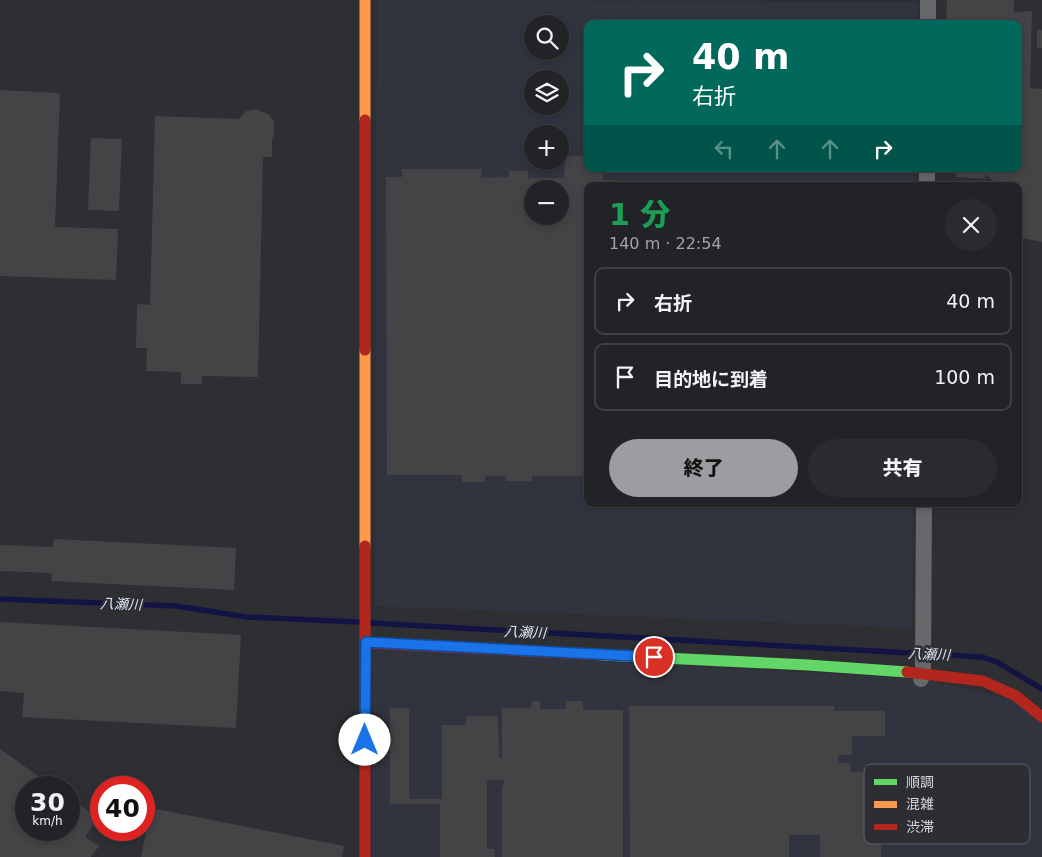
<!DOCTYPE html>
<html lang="ja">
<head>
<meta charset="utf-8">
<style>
	body { margin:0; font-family:"DejaVu Sans","Noto Sans JP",sans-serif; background:#2a2b2e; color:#f1f3f6; height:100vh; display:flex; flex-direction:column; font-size:19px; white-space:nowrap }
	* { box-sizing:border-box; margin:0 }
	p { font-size:16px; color:#a2a4a7 }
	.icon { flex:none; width:28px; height:28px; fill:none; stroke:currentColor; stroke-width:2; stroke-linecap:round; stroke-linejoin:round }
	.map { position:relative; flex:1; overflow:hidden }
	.drawer { position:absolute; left:584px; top:182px; width:438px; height:325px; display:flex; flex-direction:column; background:#222326; border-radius:10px; box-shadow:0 2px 8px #0003,0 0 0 1px #3f4043 }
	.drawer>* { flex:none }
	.top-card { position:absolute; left:584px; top:20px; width:438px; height:152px; border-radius:10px; box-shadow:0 2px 8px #0003,0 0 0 1px #3f4043; background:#00695c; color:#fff; overflow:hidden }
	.buttons { position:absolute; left:524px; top:15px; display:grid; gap:10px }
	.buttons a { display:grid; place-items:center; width:45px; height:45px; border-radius:50%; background:#222326; box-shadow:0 2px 8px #0003,0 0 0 1px #3f4043; font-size:25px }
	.speed { position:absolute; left:15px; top:776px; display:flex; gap:10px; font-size:25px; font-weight:700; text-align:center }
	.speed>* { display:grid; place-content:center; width:65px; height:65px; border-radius:50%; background:#222326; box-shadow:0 2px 8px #0003,0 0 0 1px #3f4043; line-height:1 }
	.speed small { font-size:12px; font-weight:400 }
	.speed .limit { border:8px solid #d22; background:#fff; color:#111 }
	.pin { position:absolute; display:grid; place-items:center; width:42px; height:42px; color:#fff; margin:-21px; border:2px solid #fff; border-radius:50%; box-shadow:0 1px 5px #0007 }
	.me { position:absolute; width:55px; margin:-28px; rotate:0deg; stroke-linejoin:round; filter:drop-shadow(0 0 4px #0008) }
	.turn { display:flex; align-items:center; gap:18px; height:105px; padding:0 25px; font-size:22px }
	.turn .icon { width:65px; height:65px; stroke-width:2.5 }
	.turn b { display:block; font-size:35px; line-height:42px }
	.lanes { display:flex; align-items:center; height:48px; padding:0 25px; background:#0003; justify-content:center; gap:25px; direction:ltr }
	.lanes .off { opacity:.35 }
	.round { display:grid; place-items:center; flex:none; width:52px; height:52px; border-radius:26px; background:#2a2b2e }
	.head { display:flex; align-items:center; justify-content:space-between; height:85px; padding:0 25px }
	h1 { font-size:30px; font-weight:800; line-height:38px; color:#1e9e55 }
	.button { display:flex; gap:10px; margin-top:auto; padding:10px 25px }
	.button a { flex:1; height:58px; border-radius:30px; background:#9c9da0; color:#111; font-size:20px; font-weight:800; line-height:58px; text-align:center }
	.button a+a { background:#2a2b2e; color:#f1f3f6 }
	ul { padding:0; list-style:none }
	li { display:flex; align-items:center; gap:15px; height:68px; margin:0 10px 8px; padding:0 15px; border:2px solid #3f4043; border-radius:10px }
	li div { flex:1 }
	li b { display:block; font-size:19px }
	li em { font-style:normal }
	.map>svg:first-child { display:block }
	.built { fill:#31333e; fill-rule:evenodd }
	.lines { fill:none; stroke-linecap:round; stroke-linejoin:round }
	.stream { stroke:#121444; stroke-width:5.5 }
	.building { fill:#444447; fill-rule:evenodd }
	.street { stroke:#67686a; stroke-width:16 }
	.fast { stroke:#63d668; stroke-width:11 }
	.slow { stroke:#ff974d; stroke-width:11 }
	.jam { stroke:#b3261e; stroke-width:11 }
	.route-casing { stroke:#114b97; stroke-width:12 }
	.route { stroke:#1a73e8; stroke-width:9 }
	.labels { text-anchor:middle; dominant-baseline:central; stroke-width:5; stroke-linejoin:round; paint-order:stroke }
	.water-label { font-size:14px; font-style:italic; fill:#dce1f4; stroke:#2c2e34 }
	.key { fill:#2c2e34; stroke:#5f6166; stroke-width:1 }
	.key-label { font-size:14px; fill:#d7d8dc }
</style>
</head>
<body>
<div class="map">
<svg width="1042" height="857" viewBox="0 0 1042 857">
	<rect width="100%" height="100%" fill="#2e2f32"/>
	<!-- built -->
	<path class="built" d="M 377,0 L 917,2 L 917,24 L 588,24 L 588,169 L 916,169 L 916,186 L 588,186 L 588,504 L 913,504 L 912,628 L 375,606 ZM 532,24 L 560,24 L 560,51 L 532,51 ZM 532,79 L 560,79 L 560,106 L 532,106 ZM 532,134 L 560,134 L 560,161 L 532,161 ZM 532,189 L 560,189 L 560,216 L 532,216 Z
		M 373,648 L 921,679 L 1014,700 L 1042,723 L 1042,857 L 372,857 Z"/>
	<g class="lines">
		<!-- stream -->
		<path class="stream" d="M 0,599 L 176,606 L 247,617 L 359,622
			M 371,623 L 982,657 L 997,662 L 1042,689"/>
	</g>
	<!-- building -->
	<path class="building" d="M 947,0 L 1014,0 L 1014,12 L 1032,11 L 1030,88 L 1042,89 L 1042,242 L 1018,237 L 1018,186 L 994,186 L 995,182 L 985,174 L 985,179 L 956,177 L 957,169 L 1018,169 L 1018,24 L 946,24 Z
		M 1037,30 L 1042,30 L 1042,48 L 1037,48 Z
		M 0,90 L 60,93 L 55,227 L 118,229 L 116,280 L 0,276 Z
		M 256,109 L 268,114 L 274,121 L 274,134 L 272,141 L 272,157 L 263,157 L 258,377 L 202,376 L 202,384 L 181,384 L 181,372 L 146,371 L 147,348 L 136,348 L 137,304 L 150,305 L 155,116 L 239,119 L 246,111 Z
		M 91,138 L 122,139 L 119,211 L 88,210 Z
		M 565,156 L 588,156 L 588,169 L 603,169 L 603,180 L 615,180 L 615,186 L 588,186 L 588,476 L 532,476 L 532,481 L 506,481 L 506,476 L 485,476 L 485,482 L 462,482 L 462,475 L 387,475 L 386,177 L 402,177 L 402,169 L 481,169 L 481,178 L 509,177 L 509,171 L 528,171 L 528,178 L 564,178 ZM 532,189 L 560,189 L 560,216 L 532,216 Z
		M 54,539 L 236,548 L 234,590 L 51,581 L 52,573 L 0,571 L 0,545 L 53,547 Z
		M 0,622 L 241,635 L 236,728 L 22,717 L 24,693 L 0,691 Z
		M 532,701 L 540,701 L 540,709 L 566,709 L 566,701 L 583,701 L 583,710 L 623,710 L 623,857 L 502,857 L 502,785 L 504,785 L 504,780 L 487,780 L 487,849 L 495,849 L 495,857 L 440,857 L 440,804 L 390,804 L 390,708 L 409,708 L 409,799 L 442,799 L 442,725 L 466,725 L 466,716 L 498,716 L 499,758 L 502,758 L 502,708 L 531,708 Z
		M 629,706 L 834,706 L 834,711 L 885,711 L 885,736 L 852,736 L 852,755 L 838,755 L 838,763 L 850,763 L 851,772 L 881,772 L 881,802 L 890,802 L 890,830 L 881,830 L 881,857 L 820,857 L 820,835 L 789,835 L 789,857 L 630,857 Z
		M 0,749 L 55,788 L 26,788 L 26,830 L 69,830 L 69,797 L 98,818 L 85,837 L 99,846 L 91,857 L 0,857 Z
		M 151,808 L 344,846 L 342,857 L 141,857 Z"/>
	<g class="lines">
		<!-- street -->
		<path class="street" d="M 928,24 L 928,0
			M 927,186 L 927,169
			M 921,679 L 923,669 L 924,504"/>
		<!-- fast -->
		<path class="fast" d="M 601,655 L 808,665 L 907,672"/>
		<!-- slow -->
		<path class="slow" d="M 365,0 L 365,120
			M 365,350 L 365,546"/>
		<!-- jam -->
		<path class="jam" d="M 365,120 L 365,350
			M 365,546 L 365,857
			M 366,643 L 601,655
			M 907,672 L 983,681 L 1016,696 L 1042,717"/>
	</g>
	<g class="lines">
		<defs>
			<path id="route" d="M 365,740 L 366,642 L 654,657"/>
		</defs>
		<!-- route casing -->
		<use href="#route" class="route-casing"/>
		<!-- route -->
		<use href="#route" class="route"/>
	</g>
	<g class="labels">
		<!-- water labels -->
		<g class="water-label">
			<text transform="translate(121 604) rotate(2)">八瀬川</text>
			<text transform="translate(525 632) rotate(3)">八瀬川</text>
			<text transform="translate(929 654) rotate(3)">八瀬川</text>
		</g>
	</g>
	<!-- legend -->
	<rect x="864" y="764" width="166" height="80" rx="8" class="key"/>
	<rect x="874" y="779" width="23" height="6" fill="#63d668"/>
	<rect x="874" y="801" width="23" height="7" fill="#ff974d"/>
	<rect x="874" y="824" width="23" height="6" fill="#b3261e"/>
	<g class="key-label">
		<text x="906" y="787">順調</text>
		<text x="906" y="809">混雑</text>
		<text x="906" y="832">渋滞</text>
	</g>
</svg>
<div class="buttons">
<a><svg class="icon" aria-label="search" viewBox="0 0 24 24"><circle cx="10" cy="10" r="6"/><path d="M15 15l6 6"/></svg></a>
<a><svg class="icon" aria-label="layers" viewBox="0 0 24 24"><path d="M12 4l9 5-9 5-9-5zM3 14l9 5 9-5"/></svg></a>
<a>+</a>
<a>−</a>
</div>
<div class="speed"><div>30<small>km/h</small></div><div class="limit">40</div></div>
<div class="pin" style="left:654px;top:657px;background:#d93025"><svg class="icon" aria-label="arrive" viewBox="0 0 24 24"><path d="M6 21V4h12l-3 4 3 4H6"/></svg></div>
<svg class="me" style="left:365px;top:740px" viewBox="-20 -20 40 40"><circle r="19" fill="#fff"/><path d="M0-13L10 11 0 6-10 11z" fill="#1a73e8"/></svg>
<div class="top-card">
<div class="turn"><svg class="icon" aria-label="right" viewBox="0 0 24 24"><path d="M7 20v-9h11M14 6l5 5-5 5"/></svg><div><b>40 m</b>右折</div></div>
<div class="lanes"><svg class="icon off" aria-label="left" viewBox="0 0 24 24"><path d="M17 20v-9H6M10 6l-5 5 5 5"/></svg><svg class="icon off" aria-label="ahead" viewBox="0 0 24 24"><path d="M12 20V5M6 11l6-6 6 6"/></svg><svg class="icon off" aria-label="ahead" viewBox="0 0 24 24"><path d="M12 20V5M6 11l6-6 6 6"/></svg><svg class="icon" aria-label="right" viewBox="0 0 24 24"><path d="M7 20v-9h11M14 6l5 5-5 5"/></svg></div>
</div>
<section class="drawer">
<div class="head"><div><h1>1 分</h1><p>140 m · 22:54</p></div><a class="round"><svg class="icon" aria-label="close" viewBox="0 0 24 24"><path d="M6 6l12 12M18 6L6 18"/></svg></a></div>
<ul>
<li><svg class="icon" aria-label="right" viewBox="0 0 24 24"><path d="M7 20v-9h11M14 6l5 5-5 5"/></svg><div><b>右折</b></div><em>40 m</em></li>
<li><svg class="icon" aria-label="arrive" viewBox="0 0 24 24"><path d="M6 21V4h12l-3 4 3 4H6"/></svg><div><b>目的地に到着</b></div><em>100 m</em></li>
</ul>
<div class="button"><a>終了</a><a>共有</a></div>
</section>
</div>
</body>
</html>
